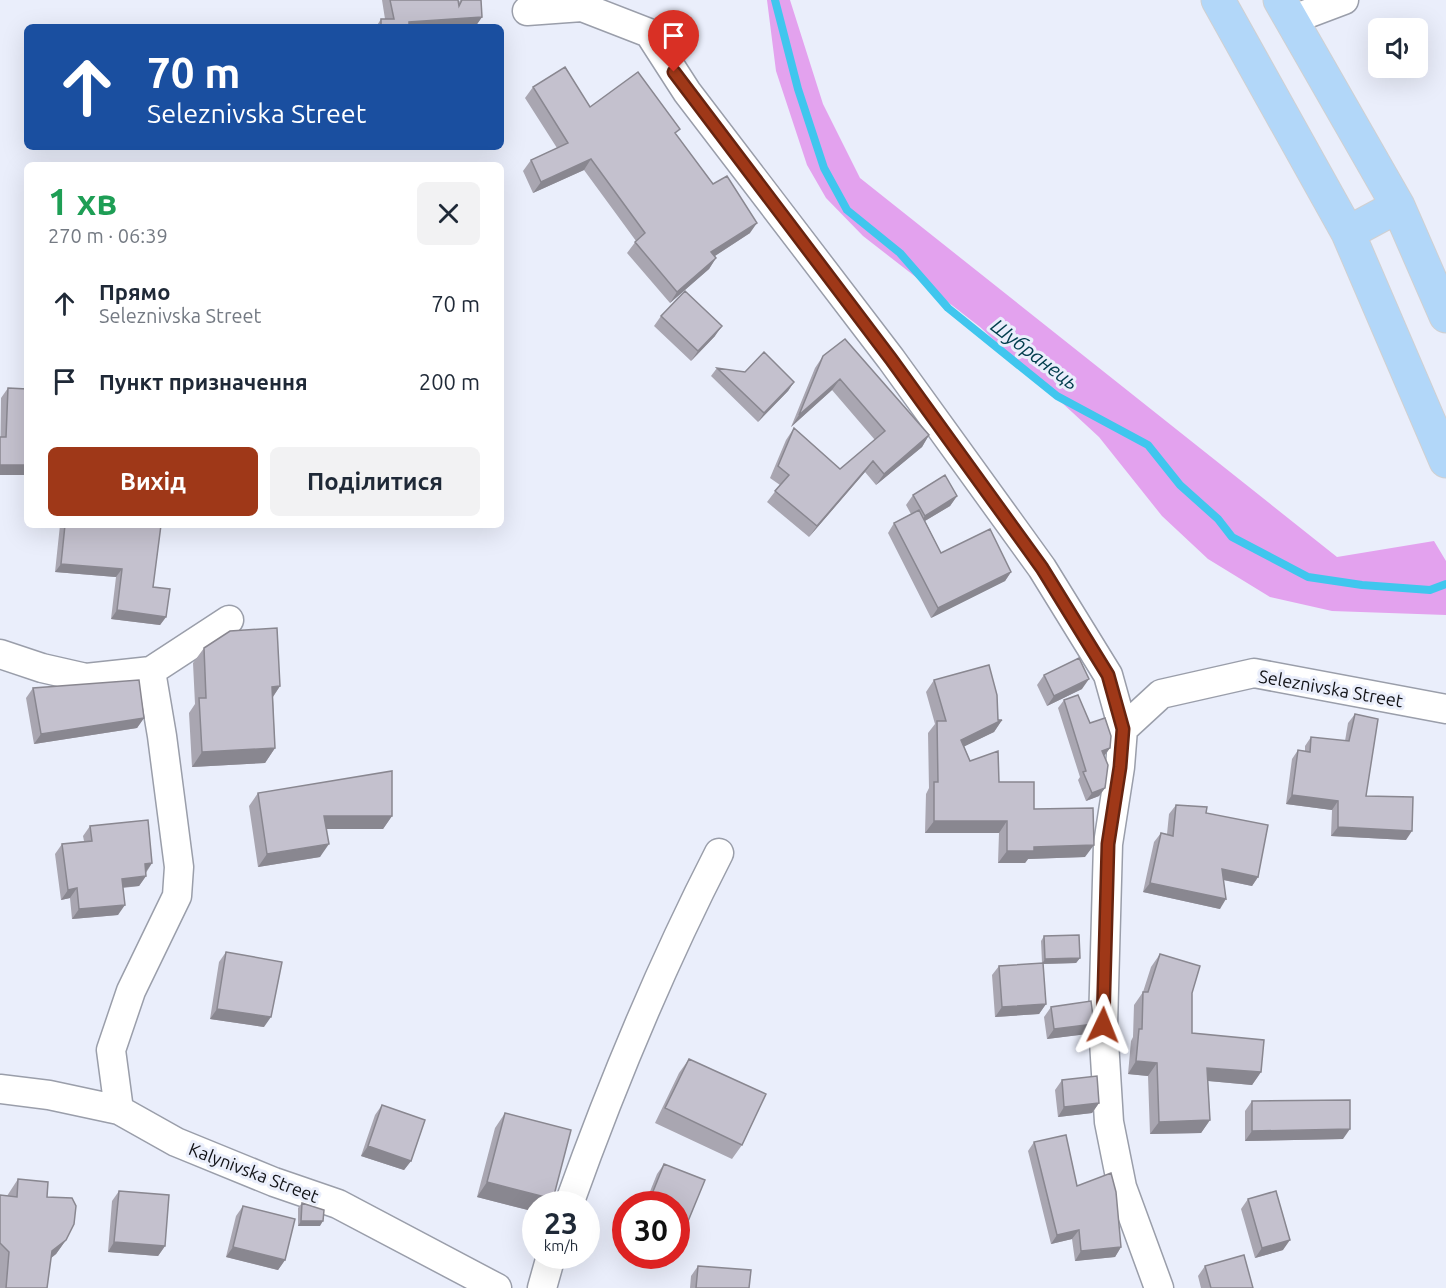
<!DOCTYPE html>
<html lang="uk">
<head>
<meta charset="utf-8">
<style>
	body { margin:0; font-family:Ubuntu,sans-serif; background:#f2f2f3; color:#1f2937; height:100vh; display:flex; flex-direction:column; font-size:22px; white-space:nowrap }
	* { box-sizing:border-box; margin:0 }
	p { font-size:20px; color:#747a83 }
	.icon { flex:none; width:33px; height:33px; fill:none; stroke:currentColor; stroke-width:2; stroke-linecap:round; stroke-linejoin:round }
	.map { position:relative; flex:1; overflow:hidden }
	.panel { position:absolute; left:24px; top:162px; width:480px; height:366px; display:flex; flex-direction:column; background:#fff; border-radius:9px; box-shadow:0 6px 24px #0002 }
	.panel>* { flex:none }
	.guide { position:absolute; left:24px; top:24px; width:480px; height:126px; border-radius:9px; box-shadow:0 6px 24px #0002; background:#1a4fa0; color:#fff; overflow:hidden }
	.tools { position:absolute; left:1368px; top:18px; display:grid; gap:12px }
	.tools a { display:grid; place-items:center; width:60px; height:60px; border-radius:9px; background:#fff; box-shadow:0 6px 24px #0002; font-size:30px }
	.speed { position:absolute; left:522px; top:1191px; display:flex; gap:12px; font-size:30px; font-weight:700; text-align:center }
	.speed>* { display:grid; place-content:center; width:78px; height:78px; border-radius:50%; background:#fff; box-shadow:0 6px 24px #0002; line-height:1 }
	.speed small { font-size:15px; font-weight:400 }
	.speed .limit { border:9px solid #d22; background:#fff; color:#111 }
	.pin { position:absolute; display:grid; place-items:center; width:51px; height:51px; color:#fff; margin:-62px -26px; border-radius:50% 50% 50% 0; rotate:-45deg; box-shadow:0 0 6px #0007 }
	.pin .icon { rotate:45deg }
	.me { position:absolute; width:66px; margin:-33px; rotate:2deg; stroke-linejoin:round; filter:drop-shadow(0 0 4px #0008) }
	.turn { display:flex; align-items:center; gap:21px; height:126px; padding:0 24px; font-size:27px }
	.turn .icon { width:78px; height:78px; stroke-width:2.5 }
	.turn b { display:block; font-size:42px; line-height:51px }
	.round { display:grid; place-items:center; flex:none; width:63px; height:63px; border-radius:9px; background:#f2f2f3 }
	.summary { display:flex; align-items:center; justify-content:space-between; height:102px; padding:0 24px }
	h1 { font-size:36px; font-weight:700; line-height:45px; color:#1e9e55 }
	.primary-button { display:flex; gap:12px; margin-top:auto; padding:12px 24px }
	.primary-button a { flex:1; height:69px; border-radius:9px; background:#9f3818; color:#fff; font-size:24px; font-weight:700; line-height:69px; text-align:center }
	.primary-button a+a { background:#f2f2f3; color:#1f2937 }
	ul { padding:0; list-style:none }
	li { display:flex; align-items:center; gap:18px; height:78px; padding:0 24px }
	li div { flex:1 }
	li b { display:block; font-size:22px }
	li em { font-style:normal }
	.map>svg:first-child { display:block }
	.forest { fill:#e3a2ee }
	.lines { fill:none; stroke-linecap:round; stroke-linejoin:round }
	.stream { stroke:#40c6ee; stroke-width:8 }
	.minor-casing { stroke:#9a9eaa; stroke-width:31 }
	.primary-casing { stroke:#d0d0d1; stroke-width:35 }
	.minor { stroke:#fff; stroke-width:28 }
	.primary { stroke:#b2d7f9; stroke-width:33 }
	.wall { fill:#a9a6b1 }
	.shaded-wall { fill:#898790 }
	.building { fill:#c4c1ce; stroke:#898790; stroke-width:1.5 }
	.route-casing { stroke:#672410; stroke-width:15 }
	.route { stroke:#9f3818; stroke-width:10 }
	.labels { text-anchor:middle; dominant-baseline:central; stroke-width:6; stroke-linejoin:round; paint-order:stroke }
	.street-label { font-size:18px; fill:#121317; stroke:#eaeefb }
	.water-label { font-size:20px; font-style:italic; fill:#003c4c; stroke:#eaeefb }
</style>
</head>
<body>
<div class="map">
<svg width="1446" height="1288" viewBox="0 0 1446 1288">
	<rect width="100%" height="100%" fill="#eaeefb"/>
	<!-- forest -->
	<path class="forest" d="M 767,0 L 790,0 L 823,104 L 860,178 L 1337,557 L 1434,541 L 1446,561 L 1446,615 L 1332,611 L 1270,597 L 1208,559 L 1162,516 L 1099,437 L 980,327 L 863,236 L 826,198 L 807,165 L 776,71 Z"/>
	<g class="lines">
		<!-- stream -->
		<path class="stream" d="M 775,0 L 798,89 L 824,168 L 847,210 L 900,253 L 948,308 L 1057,396 L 1148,445 L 1180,485 L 1218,519 L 1232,537 L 1308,577 L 1362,585 L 1430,590 L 1446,584"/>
		<defs>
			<path id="minor" d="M 527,11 L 582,7 L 649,33 L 687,92 L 891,359 L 1042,568 L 1108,675 L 1123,729 L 1161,694 L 1254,673 L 1446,709
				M 1291,20 L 1344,0
				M 0,654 L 42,668 L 86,678 L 151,671 L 162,736 L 179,867 L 177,896 L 131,991 L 111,1050 L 119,1110
				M 151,671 L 229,620
				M 1123,729 L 1120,767 L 1108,844 L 1103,1025 L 1109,1122 L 1122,1187 L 1159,1288
				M 0,1089 L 49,1095 L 119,1110 L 176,1142 L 274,1182 L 338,1204 L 497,1288
				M 569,1204 C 612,1084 661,966 719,853
				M 542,1288 L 551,1256"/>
			<path id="primary" d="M 1218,0 L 1348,233 L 1446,461
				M 1280,0 L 1398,206 L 1446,316
				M 1348,233 L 1398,206"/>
		</defs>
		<!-- minor casing -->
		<use href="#minor" class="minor-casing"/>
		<!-- primary casing -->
		<use href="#primary" class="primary-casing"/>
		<!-- minor -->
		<use href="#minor" class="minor"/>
		<!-- primary -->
		<use href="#primary" class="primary"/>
	</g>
	<!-- wall -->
	<path class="wall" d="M 382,0 L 458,0 L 459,2 L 460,0 L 481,0 L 482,17 L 475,27 L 376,27 L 381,19 L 385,19 Z
		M 533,87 L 676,135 L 750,233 L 715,256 L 716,258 L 709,269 L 670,303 L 627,253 L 636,241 L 584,170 L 533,193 L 523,171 L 531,160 L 557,148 L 525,98 Z
		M 661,316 L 715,336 L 691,361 L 654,326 Z
		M 823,356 L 929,435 L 922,447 L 876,485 L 865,472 L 809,537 L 767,502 L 780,485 L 770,478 L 786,440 L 794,428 L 840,469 L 875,440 L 832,390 L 791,427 L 815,368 Z
		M 717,368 L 794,382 L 788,391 L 758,422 L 711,376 Z
		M 8,388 L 27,389 L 27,475 L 0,475 L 1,398 Z
		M 913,495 L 957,496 L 950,506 L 925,521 L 941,553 L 1011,572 L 1005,581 L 931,618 L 888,533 L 894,523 L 911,514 L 906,505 Z
		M 60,525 L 161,525 L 153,587 L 166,617 L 160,625 L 111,619 L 116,577 L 55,572 Z
		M 204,648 L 280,686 L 273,697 L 275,748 L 265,763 L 192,767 L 189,713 L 195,704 L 193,663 Z
		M 1044,675 L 1082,689 L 1047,706 L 1037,685 Z
		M 934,680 L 998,720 L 1002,720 L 994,732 L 964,746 L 970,761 L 1034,809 L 1085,857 L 1028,859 L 1025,863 L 998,863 L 999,833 L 925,833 L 926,794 L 929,788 L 928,733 L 935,724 L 926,692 Z
		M 33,688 L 144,718 L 137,728 L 34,744 L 26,698 Z
		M 1064,700 L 1090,723 L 1110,748 L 1104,756 L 1105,788 L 1099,796 L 1086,801 L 1078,780 L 1080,777 L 1058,708 Z
		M 1355,714 L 1366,796 L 1406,840 L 1331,836 L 1332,810 L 1286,804 L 1292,759 L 1298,750 L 1305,751 L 1305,746 L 1311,737 L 1345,741 L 1348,723 Z
		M 258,793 L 392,816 L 383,829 L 326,829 L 320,857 L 258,867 L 249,806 Z
		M 1176,805 L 1206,813 L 1258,877 L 1252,886 L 1223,880 L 1220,909 L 1143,892 L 1154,842 L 1161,833 L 1167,834 L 1169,814 Z
		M 90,826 L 152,863 L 146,873 L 146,876 L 139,886 L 123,888 L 118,915 L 72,919 L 70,898 L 61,900 L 55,854 L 62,844 L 84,841 L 83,836 Z
		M 1044,936 L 1080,958 L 1076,963 L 1043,964 L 1046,1004 L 1039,1014 L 995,1017 L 992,975 L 999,966 L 1042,963 L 1041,941 Z
		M 226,952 L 264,1027 L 210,1019 L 219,962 Z
		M 1160,954 L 1192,993 L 1192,1033 L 1261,1072 L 1252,1085 L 1208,1081 L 1210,1120 L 1201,1133 L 1150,1134 L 1148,1076 L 1128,1074 L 1131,1041 L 1133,1037 L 1134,1005 L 1143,992 L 1151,967 Z
		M 1051,1007 L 1094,1024 L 1087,1034 L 1047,1039 L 1044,1017 Z
		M 689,1059 L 742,1145 L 732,1159 L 655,1123 L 679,1073 Z
		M 1062,1080 L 1099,1103 L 1092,1113 L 1058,1117 L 1055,1090 Z
		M 1252,1101 L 1343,1139 L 1245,1141 L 1245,1111 Z
		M 382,1105 L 411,1161 L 404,1170 L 361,1156 L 375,1115 Z
		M 505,1113 L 553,1199 L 549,1204 L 536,1204 L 536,1212 L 477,1197 L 495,1128 Z
		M 1034,1142 L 1077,1186 L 1121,1247 L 1115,1257 L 1075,1261 L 1072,1239 L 1051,1244 L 1028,1151 Z
		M 664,1164 L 676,1204 L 645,1204 L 657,1174 Z
		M 18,1179 L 47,1197 L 66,1240 L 56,1254 L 51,1258 L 47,1288 L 0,1288 L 0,1195 L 7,1196 Z
		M 119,1191 L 165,1246 L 158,1256 L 108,1252 L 112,1201 Z
		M 1248,1199 L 1283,1250 L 1255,1258 L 1241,1209 Z
		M 302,1203 L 320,1226 L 298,1226 L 298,1208 Z
		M 243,1206 L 285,1260 L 278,1270 L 226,1257 L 236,1216 Z
		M 698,1266 L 749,1288 L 690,1288 L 691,1276 Z
		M 1205,1266 L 1253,1288 L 1201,1288 L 1198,1276 Z"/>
	<!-- shaded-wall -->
	<path class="shaded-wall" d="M 482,17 L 475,27 L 406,27 L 409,22 Z
		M 591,159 L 584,170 L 533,193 L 541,182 Z
		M 757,223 L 750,233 L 704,263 L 711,252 Z
		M 716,258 L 709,269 L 670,303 L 677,292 Z
		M 722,326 L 715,336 L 691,361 L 698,351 Z
		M 840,379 L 832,390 L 791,427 L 799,415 Z
		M 794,382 L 788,391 L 758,422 L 764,413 Z
		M 929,435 L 922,447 L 876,485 L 884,474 Z
		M 873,461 L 865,472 L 809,537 L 817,526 Z
		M 0,465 L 27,465 L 27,475 L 0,475 Z
		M 957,496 L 950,506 L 918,525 L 925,516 Z
		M 189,525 L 215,525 L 214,527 Z
		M 61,564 L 122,569 L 116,577 L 55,572 Z
		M 1011,572 L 1005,581 L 931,618 L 938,608 Z
		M 117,610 L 166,617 L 160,625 L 111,619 Z
		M 1089,679 L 1082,689 L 1047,706 L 1054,696 Z
		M 280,686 L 270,701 L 272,687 Z
		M 144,718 L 137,728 L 34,744 L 41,734 Z
		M 1002,720 L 994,732 L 953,752 L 961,740 Z
		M 275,748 L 265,763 L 192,767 L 202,752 Z
		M 1110,748 L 1104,756 L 1102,751 Z
		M 1105,788 L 1099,796 L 1086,801 L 1092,793 Z
		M 1292,795 L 1338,801 L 1332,810 L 1286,804 Z
		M 324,816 L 392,816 L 383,829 L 315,829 Z
		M 934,821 L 1007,821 L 999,833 L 925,833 Z
		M 1338,827 L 1412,831 L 1406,840 L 1331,836 Z
		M 329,844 L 320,857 L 258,867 L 267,854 Z
		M 1094,845 L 1085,857 L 1028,859 L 1025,863 L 998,863 L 1007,851 L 1034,847 Z
		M 152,863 L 145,873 L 145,864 Z
		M 1222,869 L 1258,877 L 1252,886 L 1215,878 Z
		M 146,876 L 139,886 L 115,888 L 122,879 Z
		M 1150,883 L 1226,899 L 1220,909 L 1143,892 Z
		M 77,888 L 70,898 L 61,900 L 68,890 Z
		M 125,905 L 118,915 L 72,919 L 79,909 Z
		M 1080,958 L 1076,963 L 1042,964 L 1045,959 Z
		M 1046,1004 L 1039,1014 L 995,1017 L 1002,1007 Z
		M 217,1009 L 271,1017 L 264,1027 L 210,1019 Z
		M 1094,1024 L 1087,1034 L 1047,1039 L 1054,1029 Z
		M 1136,1061 L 1157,1063 L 1148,1076 L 1128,1074 Z
		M 1207,1068 L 1261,1072 L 1252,1085 L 1198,1080 Z
		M 1099,1103 L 1092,1113 L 1058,1117 L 1064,1107 Z
		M 1210,1120 L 1201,1133 L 1150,1134 L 1159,1122 Z
		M 1350,1129 L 1343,1139 L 1245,1141 L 1252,1131 Z
		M 368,1146 L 411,1161 L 404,1170 L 361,1156 Z
		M 487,1182 L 553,1199 L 549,1204 L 536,1204 L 536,1212 L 477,1197 Z
		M 301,1221 L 323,1221 L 320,1226 L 298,1226 Z
		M 1079,1230 L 1072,1239 L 1051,1244 L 1057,1235 Z
		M 66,1240 L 56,1254 L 41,1266 L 52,1251 Z
		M 1290,1240 L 1283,1250 L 1255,1258 L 1262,1248 Z
		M 114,1242 L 165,1246 L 158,1256 L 108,1252 Z
		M 233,1247 L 285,1260 L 278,1270 L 226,1257 Z
		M 1121,1247 L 1115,1257 L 1075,1261 L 1081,1251 Z"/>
	<!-- building -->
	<path class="building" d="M 390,0 L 458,0 L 459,6 L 462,0 L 481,0 L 482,17 L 409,22 L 409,27 L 381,27 L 381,19 L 394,19 Z
		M 565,67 L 590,107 L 638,72 L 680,129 L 675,133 L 713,184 L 727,176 L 757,223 L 711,252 L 716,258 L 677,292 L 635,242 L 645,233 L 591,159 L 541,182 L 531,160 L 568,143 L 533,87 Z
		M 685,291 L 722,326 L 698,351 L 661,316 Z
		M 845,339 L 929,435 L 884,474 L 873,461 L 817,526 L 775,491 L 789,475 L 778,466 L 794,428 L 840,469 L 885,431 L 840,379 L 799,415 L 823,356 Z
		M 764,352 L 794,382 L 764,413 L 717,368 L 745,372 Z
		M 8,388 L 27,389 L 27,465 L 0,465 L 0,437 L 6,437 Z
		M 945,475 L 957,496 L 925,516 L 913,495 Z
		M 919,510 L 941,553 L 990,529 L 1011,572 L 938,608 L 894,523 Z
		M 65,525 L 161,525 L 153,587 L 170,589 L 166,617 L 117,610 L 122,569 L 61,564 Z
		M 277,628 L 280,686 L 272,687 L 275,748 L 202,752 L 199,698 L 206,698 L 204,648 L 230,631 Z
		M 1079,658 L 1089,679 L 1054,696 L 1044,675 Z
		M 989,665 L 997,695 L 998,720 L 1002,720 L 961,740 L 970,761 L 998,751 L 999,782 L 1034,782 L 1034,809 L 1093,808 L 1094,845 L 1034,847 L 1034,851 L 1007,851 L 1007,821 L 934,821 L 934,782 L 938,782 L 937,721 L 946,721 L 934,680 Z
		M 139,680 L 144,718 L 41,734 L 33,688 Z
		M 1078,695 L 1090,723 L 1105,718 L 1111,736 L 1110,748 L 1102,751 L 1108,765 L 1105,788 L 1092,793 L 1083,772 L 1086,771 L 1064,700 Z
		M 1355,714 L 1378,719 L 1366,796 L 1413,797 L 1412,831 L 1338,827 L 1338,801 L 1292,795 L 1298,750 L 1310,752 L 1311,737 L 1349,741 Z
		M 392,771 L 392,816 L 324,816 L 329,844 L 267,854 L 258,793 Z
		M 1176,805 L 1207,807 L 1206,813 L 1268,825 L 1258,877 L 1222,869 L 1226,899 L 1150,883 L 1161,833 L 1173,836 Z
		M 148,820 L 152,863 L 145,864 L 146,876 L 122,879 L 125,905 L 79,909 L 77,888 L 68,890 L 62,844 L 92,841 L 90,826 Z
		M 1079,935 L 1080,958 L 1045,959 L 1044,936 Z
		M 226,952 L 282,962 L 271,1017 L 217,1009 Z
		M 1160,954 L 1200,966 L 1192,993 L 1192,1033 L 1264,1040 L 1261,1072 L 1207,1068 L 1210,1120 L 1159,1122 L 1157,1063 L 1136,1061 L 1139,1029 L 1142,1029 L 1143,992 L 1148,992 Z
		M 1043,963 L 1046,1004 L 1002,1007 L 999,966 Z
		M 1091,1001 L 1094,1024 L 1054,1029 L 1051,1007 Z
		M 689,1059 L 766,1094 L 742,1145 L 665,1108 Z
		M 1097,1076 L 1099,1103 L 1064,1107 L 1062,1080 Z
		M 1350,1100 L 1350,1129 L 1252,1131 L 1252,1101 Z
		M 382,1105 L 425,1120 L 411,1161 L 368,1146 Z
		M 505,1113 L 571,1130 L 553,1199 L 487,1182 Z
		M 1066,1135 L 1077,1186 L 1111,1173 L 1116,1192 L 1121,1247 L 1081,1251 L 1079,1230 L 1057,1235 L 1034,1142 Z
		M 664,1164 L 705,1180 L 679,1243 L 676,1242 L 676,1204 L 648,1204 Z
		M 18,1179 L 48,1182 L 47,1197 L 72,1198 L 76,1206 L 74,1224 L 66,1240 L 52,1251 L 47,1288 L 6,1288 L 9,1252 L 0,1243 L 0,1195 L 17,1197 Z
		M 119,1191 L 169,1195 L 165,1246 L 114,1242 Z
		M 1276,1191 L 1290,1240 L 1262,1248 L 1248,1199 Z
		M 302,1203 L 324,1210 L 323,1221 L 301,1221 Z
		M 243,1206 L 295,1219 L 285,1260 L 233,1247 Z
		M 1244,1255 L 1253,1288 L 1211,1288 L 1205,1266 Z
		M 698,1266 L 751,1270 L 749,1288 L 696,1288 Z"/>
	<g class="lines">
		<defs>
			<path id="route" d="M 674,72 L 891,359 L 1042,568 L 1108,675 L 1123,729 L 1120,767 L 1108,844 L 1103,1025"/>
		</defs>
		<!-- route casing -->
		<use href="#route" class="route-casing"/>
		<!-- route -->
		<use href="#route" class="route"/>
	</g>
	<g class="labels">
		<!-- street labels -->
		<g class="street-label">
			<text transform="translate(1331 688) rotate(10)">Seleznivska Street</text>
			<text transform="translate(254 1172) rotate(21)">Kalynivska Street</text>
		</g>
		<!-- water labels -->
		<g class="water-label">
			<text transform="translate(1035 354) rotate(37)">Шубранець</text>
		</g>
	</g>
</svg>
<div class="tools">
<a><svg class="icon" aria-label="sound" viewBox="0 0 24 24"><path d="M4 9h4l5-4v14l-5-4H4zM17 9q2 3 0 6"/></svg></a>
</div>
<div class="speed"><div>23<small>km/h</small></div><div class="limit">30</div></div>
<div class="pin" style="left:674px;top:72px;background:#d93025"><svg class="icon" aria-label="arrive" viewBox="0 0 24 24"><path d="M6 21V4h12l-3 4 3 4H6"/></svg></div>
<svg class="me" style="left:1103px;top:1025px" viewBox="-20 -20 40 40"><path d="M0-17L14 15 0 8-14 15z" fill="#9f3818" stroke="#fff" stroke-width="4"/></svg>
<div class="guide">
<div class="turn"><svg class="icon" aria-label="ahead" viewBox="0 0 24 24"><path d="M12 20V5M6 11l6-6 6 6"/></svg><div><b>70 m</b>Seleznivska Street</div></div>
</div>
<section class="panel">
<div class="summary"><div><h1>1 хв</h1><p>270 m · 06:39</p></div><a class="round"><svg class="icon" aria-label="close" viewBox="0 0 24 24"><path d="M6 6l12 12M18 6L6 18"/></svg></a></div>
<ul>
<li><svg class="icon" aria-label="ahead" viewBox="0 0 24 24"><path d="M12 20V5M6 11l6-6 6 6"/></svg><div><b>Прямо</b><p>Seleznivska Street</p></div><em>70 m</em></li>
<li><svg class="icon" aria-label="arrive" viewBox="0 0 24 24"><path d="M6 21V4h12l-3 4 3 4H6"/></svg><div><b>Пункт призначення</b></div><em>200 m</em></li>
</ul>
<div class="primary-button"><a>Вихід</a><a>Поділитися</a></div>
</section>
</div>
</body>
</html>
